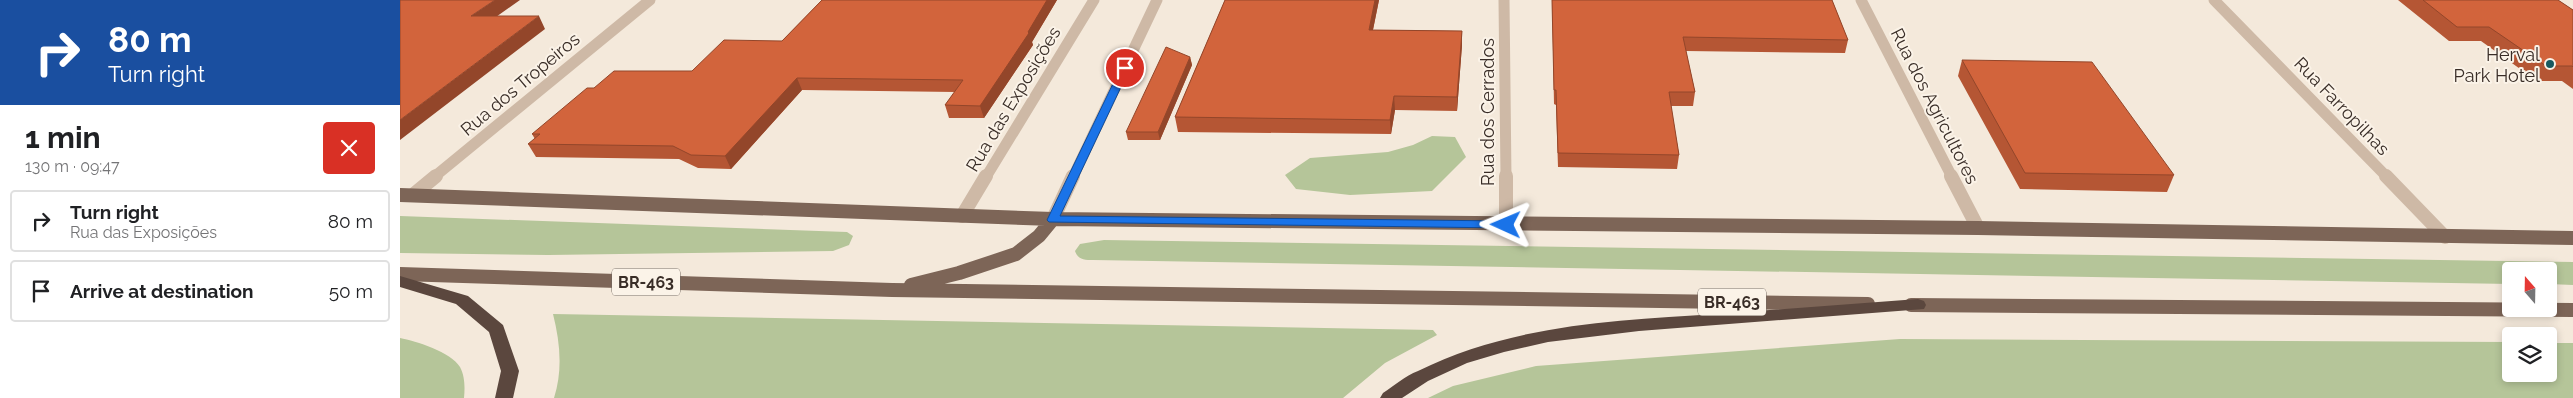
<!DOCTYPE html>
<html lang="en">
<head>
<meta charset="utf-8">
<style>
	body { margin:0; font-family:Raleway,sans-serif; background:#f2f2f2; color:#202124; height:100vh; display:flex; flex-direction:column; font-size:19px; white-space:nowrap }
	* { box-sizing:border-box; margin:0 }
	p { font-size:16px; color:#757577 }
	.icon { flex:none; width:28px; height:28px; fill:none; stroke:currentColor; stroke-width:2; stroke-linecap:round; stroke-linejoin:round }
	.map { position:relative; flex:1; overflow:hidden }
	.panel { display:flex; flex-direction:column; background:#fff; width:400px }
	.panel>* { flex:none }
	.hud { background:#1a4fa0; color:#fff; overflow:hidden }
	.needle { width:32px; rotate:340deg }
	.tools { position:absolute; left:2102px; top:262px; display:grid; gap:10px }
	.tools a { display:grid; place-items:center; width:55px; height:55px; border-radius:5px; background:#fff; box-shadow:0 2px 8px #0003; font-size:25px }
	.pin { position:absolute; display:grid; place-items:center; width:42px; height:42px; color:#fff; margin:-21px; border:2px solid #fff; border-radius:50%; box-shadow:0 1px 5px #0007 }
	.me { position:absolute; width:55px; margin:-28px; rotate:271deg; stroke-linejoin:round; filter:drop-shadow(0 0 4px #0008) }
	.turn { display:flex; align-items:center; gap:18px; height:105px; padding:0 25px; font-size:22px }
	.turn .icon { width:65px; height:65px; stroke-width:2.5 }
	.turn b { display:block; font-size:35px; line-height:42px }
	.round { display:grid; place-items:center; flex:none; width:52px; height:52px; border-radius:5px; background:#f2f2f2 }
	.headline { display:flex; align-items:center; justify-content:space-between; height:85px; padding:0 25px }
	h1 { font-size:30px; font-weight:700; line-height:38px }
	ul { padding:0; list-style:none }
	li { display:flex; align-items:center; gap:15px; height:62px; margin:0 10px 8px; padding:0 15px; border:2px solid #e0e0e0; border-radius:5px }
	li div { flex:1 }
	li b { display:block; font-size:19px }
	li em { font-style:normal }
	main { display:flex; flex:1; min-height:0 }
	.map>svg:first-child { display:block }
	.green { fill:#b5c599 }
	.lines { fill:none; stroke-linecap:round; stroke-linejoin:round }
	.street-far1 { stroke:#ceb9a6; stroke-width:11 }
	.street { stroke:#ceb9a6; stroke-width:14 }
	.primary { stroke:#7d6557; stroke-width:14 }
	.highway { fill:#5b473e; fill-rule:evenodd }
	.wall { fill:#b55634 }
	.shaded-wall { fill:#93462a }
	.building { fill:#d2643c; stroke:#93462a }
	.route { fill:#1a73e8; stroke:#114b97 }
	.poi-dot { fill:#18595f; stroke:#fbf3e8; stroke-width:2 }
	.labels { text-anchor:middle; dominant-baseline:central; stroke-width:4; stroke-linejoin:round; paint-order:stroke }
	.shield { fill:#fbf3e8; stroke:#736861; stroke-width:1 }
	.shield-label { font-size:16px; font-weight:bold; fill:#392d27 }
	.poi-label { font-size:18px; fill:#392d27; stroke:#fbf3e8; text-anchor:end }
	.street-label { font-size:18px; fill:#392d27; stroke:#fbf3e8 }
</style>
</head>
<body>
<main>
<section class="panel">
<div class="hud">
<div class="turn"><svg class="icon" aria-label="right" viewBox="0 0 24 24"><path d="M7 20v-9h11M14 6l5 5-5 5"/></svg><div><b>80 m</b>Turn right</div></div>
</div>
<div class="headline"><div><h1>1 min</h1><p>130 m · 09:47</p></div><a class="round" style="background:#d93025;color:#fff"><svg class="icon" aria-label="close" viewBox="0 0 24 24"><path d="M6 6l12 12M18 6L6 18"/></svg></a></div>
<ul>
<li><svg class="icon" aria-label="right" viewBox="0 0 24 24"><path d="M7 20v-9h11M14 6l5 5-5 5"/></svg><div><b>Turn right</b><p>Rua das Exposições</p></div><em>80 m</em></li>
<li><svg class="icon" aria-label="arrive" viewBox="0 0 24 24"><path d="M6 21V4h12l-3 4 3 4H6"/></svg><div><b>Arrive at destination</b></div><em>50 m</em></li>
</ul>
</section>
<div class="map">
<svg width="2173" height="398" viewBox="0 0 2173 398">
	<rect width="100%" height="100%" fill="#f4e9db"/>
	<!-- green -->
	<path class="green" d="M 1032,136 L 1055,137 L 1066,157 L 1032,191 L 950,195 L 896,189 L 885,175 L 910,158 L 988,152 L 1013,145 Z
		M 0,216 L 447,232 L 453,236 L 449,245 L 433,251 L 148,255 L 0,253 Z
		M 704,240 L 2173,262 L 2173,285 L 2149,284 L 2149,271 L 2111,271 L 2111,284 L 693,260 C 685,260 678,260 675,251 L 680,244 Z
		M 153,314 L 1033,330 L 1037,335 L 985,363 L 943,398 L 154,398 C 163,370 160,342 153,314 Z
		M 0,338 C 16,341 51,352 60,367 C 65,376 65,388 64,398 L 0,398 Z
		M 1500,339 L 2111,342 L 2111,374 L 2149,374 L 2149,343 L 2173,343 L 2173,398 L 1028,398 L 1053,386 L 1136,366 Z"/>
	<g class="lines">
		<!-- street-far1 -->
		<path class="street-far1" d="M 1104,0 L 1106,177
			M 1461,0 L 1552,177
			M 1814,0 L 1987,177
			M 34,177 L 250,0
			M 586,177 L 694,0
			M 673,177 L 757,0"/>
		<!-- street -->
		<path class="street" d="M 1106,176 L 1106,225
			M 1551,176 L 1578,228
			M 1986,176 L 2045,237
			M 13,195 L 36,176
			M 562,216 L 586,176
			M 653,219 L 673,176"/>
		<!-- primary -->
		<path class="primary" d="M 0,195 L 653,219 L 1578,228 L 2173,238
			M 0,274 L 492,290 L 1468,304
			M 511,285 L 559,273 L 616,254 L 639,236 L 653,219
			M 1511,305 L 2173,310"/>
		<!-- highway -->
		<path class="highway" d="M 0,276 L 68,296 L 103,325 L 119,371 L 113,398 L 95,398 L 101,371 L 89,332 L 56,304 L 0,287 Z
			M 1518,299 L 1524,301 L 1526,305 L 1524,309 L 1239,331 L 1148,342 L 1104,352 L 1067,363 L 1028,381 L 1002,398 L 980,398 L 983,393 C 994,386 1005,376 1018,371 C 1110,325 1216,320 1317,314 C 1384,309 1451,304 1518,299 Z"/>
	</g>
	<!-- wall -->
	<path class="wall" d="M 422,0 L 657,0 L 632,42 L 633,45 L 584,118 L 549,118 L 545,105 L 555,92 L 402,90 L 331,169 L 298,168 L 279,159 L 136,157 L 128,144 L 135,139 L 132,134 L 194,88 L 292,71 L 382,41 Z
		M 825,0 L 979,0 L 973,30 L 1062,31 L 1062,45 L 1057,111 L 995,110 L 991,134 L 778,132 L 775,117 Z
		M 1152,0 L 1432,0 L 1448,40 L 1445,53 L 1286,51 L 1295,92 L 1293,106 L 1271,106 L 1279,155 L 1277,169 L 1158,167 L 1156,105 L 1154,104 Z
		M 1998,0 L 2158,0 L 2173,10 L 2173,89 L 2162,81 L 2137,81 L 2081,41 L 2049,41 Z
		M 790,57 L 792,65 L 760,140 L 728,140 L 726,132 Z
		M 1562,60 L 1774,175 L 1767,192 L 1620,189 L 1558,76 Z"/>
	<!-- shaded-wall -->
	<path class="shaded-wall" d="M 95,0 L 120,0 L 79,29 L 71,16 Z
		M 647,0 L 657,0 L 632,42 L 633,45 L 584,118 L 580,106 Z
		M 975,0 L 979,0 L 970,44 L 969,30 Z
		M 139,16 L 145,29 L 0,140 L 0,120 Z
		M 1062,31 L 1062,45 L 1057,111 L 1057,97 Z
		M 790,57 L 792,65 L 760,140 L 758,132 Z
		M 397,78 L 402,90 L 331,169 L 325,156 Z
		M 994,96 L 995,110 L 991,134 L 990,120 Z"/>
	<!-- building -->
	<path class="building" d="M 0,0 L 95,0 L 71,16 L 139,16 L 0,120 Z
		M 422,0 L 647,0 L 628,32 L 629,33 L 580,106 L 545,105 L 563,80 L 397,78 L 325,156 L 291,155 L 273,146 L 128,144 L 140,134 L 132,134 L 187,88 L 194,88 L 214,71 L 292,71 L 324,40 L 382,41 Z
		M 825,0 L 975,0 L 969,30 L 1062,31 L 1057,97 L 994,96 L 990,120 L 775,117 Z
		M 1152,0 L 1432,0 L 1448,40 L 1283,37 L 1295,92 L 1269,92 L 1279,155 L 1158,153 L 1156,90 L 1154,90 Z
		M 2023,0 L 2158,0 L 2173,10 L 2173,67 L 2172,66 L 2146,66 L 2089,27 L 2057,27 Z
		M 766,47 L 790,57 L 758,132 L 726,132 Z
		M 1562,60 L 1692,62 L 1774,175 L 1625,173 Z"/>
	<!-- route -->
	<path class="route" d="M 722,65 L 730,68 L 660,216 L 1106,221 L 1111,225 L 1106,228 L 649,222 L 647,220 Z"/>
	<!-- markers -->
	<circle class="poi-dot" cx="2150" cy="64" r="5"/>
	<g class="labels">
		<!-- shield labels -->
		<g class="shield">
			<rect x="212" y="268.5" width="68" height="27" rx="4"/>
			<rect x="1298" y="288.5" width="68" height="27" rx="4"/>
		</g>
		<g class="shield-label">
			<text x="246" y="282">BR-463</text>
			<text x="1332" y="302">BR-463</text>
		</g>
		<!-- poi labels -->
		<g class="poi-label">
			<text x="2140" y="54">Herval<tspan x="2140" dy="21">Park Hotel</tspan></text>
		</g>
		<!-- street labels -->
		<g class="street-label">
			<text transform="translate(120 84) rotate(-40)">Rua dos Tropeiros</text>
			<text transform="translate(613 99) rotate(-59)">Rua das Exposições</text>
			<text transform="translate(1535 106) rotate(63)">Rua dos Agricultores</text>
			<text transform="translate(1942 106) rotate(46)">Rua Farropilhas</text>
			<text transform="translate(1087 112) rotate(-90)">Rua dos Cerrados</text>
		</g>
	</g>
</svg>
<div class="tools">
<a><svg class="needle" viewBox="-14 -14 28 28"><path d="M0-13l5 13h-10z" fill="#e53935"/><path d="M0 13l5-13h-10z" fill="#757577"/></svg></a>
<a><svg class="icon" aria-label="layers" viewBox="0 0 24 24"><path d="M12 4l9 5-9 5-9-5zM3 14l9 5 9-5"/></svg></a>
</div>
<div class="pin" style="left:725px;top:68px;background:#d93025"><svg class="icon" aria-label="arrive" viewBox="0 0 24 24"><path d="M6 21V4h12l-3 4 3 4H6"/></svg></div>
<svg class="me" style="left:1106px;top:225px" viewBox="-20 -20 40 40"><path d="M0-17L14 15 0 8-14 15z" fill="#1a73e8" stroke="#fff" stroke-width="4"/></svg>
</div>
</main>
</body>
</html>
